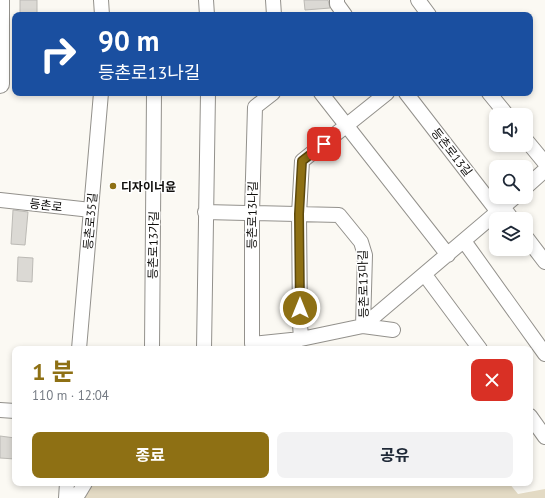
<!DOCTYPE html>
<html lang="ko">
<head>
<meta charset="utf-8">
<style>
	body { margin:0; font-family:"PT Sans","Noto Sans KR",sans-serif; background:#f2f2f3; color:#1f2937; height:100vh; display:flex; flex-direction:column; font-size:15px; white-space:nowrap }
	* { box-sizing:border-box; margin:0 }
	p { font-size:13px; color:#747a83 }
	.icon { flex:none; width:22px; height:22px; fill:none; stroke:currentColor; stroke-width:2; stroke-linecap:round; stroke-linejoin:round }
	.map { position:relative; flex:1; overflow:hidden }
	.sheet { position:absolute; left:12px; top:346px; width:521px; height:140px; display:flex; flex-direction:column; background:#fff; border-radius:8px; box-shadow:0 2px 6px #0003 }
	.sheet>* { flex:none }
	.guide { position:absolute; left:12px; top:12px; width:521px; height:84px; border-radius:8px; box-shadow:0 2px 6px #0003; background:#1a4fa0; color:#fff; overflow:hidden }
	.tools { position:absolute; left:489px; top:108px; display:grid; gap:8px }
	.tools a { display:grid; place-items:center; width:44px; height:44px; border-radius:8px; background:#fff; box-shadow:0 2px 6px #0003; font-size:20px }
	.pin { position:absolute; display:grid; place-items:center; width:34px; height:34px; color:#fff; margin:-17px; border-radius:8px; box-shadow:0 2px 6px #0006 }
	.me { position:absolute; width:44px; margin:-22px; rotate:0deg; stroke-linejoin:round; filter:drop-shadow(0 0 3px #0008) }
	.turn { display:flex; align-items:center; gap:14px; height:84px; padding:0 20px; font-size:18px }
	.turn .icon { width:52px; height:52px; stroke-width:2.5 }
	.turn b { display:block; font-size:28px; line-height:34px }
	.round { display:grid; place-items:center; flex:none; width:42px; height:42px; border-radius:8px; background:#f2f2f3 }
	.headline { display:flex; align-items:center; justify-content:space-between; height:68px; padding:0 20px }
	h1 { font-size:24px; font-weight:700; line-height:30px; color:#8e7014 }
	.cta { display:flex; gap:8px; margin-top:auto; padding:8px 20px }
	.cta a { flex:1; height:46px; border-radius:8px; background:#8e7014; color:#fff; font-size:16px; font-weight:700; line-height:46px; text-align:center }
	.cta a+a { background:#f2f2f3; color:#1f2937 }
	.map>svg:first-child { display:block }
	.green { fill:#e3dac4 }
	.building { fill:#dbd9d4; stroke:#bcbab5 }
	.lines { fill:none; stroke-linecap:round; stroke-linejoin:round }
	.minor-casing { stroke:#93918c; stroke-width:16 }
	.major-casing { stroke:#93918c; stroke-width:20 }
	.minor { stroke:#fff; stroke-width:14 }
	.major { stroke:#fff; stroke-width:18 }
	.route-casing { stroke:#5c490d; stroke-width:10 }
	.route { stroke:#8e7014; stroke-width:7 }
	.poi-dot { fill:#8e7014; stroke:#fff; stroke-width:1.5 }
	.labels { text-anchor:middle; dominant-baseline:central; stroke-width:3; stroke-linejoin:round; paint-order:stroke }
	.street-label { font-size:12px; fill:#0f0e0c; stroke:#fff }
	.poi-label { font-size:12px; font-weight:bold; fill:#0f0e0c; stroke:#fff; text-anchor:start }
</style>
</head>
<body>
<div class="map">
<svg width="545" height="498" viewBox="0 0 545 498">
	<rect width="100%" height="100%" fill="#fbf9f3"/>
	<!-- green -->
	<path class="green" d="M 77,483 L 509,483 L 518,494 L 545,489 L 545,498 L 76,498 Z"/>
	<!-- building -->
	<path class="building" d="M 20,0 L 37,0 L 37,15 L 20,15 Z
		M 304,0 L 328,0 L 330,8 L 305,10 Z
		M 13,210 L 28,212 L 25,245 L 11,244 Z
		M 18,257 L 33,258 L 32,282 L 17,281 Z
		M 0,436 L 15,438 L 15,459 L 0,458 Z"/>
	<g class="lines">
		<defs>
			<path id="minor" d="M 101,0 L 102,15
				M 206,0 L 207,15
				M 273,0 L 274,15
				M 337,0 L 337,4 L 345,15
				M 418,0 L 429,15
				M 273,93 L 255,107 L 252,213 L 252,344 L 301,339 L 363,326 L 515,197
				M 321,93 L 448,255
				M 406,93 L 498,212
				M 489,93 L 507,115
				M 526,140 L 545,163
				M 526,187 L 545,170
				M 0,200 L 91,210
				M 503,207 L 512,219
				M 205,212 L 339,215 L 361,242 L 365,255 L 363,326 L 393,330
				M 526,237 L 545,262
				M 464,241 L 545,354
				M 425,275 L 480,349
				M 301,339 L 300,324 L 299,214 L 302,161 L 387,93
				M 79,349 L 101,93
				M 152,349 L 154,93
				M 204,349 L 208,93
				M 0,410 L 15,411
				M 530,416 L 545,437
				M 66,498 L 67,483
				M 70,498 L 79,493 L 85,483"/>
			<path id="major" d="M 0,84 L 0,0"/>
		</defs>
		<!-- minor casing -->
		<use href="#minor" class="minor-casing"/>
		<!-- major casing -->
		<use href="#major" class="major-casing"/>
		<!-- minor -->
		<use href="#minor" class="minor"/>
		<!-- major -->
		<use href="#major" class="major"/>
	</g>
	<g class="lines">
		<defs>
			<path id="route" d="M 300,308 L 299,214 L 302,161 L 324,144"/>
		</defs>
		<!-- route casing -->
		<use href="#route" class="route-casing"/>
		<!-- route -->
		<use href="#route" class="route"/>
	</g>
	<!-- markers -->
	<circle class="poi-dot" cx="113" cy="186" r="4"/>
	<g class="labels">
		<!-- street labels -->
		<g class="street-label">
			<text transform="translate(452 152) rotate(52)">등촌로13길</text>
			<text transform="translate(46 205) rotate(7)">등촌로</text>
			<text transform="translate(252 215) rotate(-89)">등촌로13나길</text>
			<text transform="translate(90 221) rotate(-85)">등촌로35길</text>
			<text transform="translate(153 245) rotate(-89)">등촌로13가길</text>
			<text transform="translate(363 284) rotate(-91)">등촌로13마길</text>
		</g>
		<!-- poi labels -->
		<g class="poi-label">
			<text x="121" y="186">디자이너윤</text>
		</g>
	</g>
</svg>
<div class="tools">
<a><svg class="icon" aria-label="sound" viewBox="0 0 24 24"><path d="M4 9h4l5-4v14l-5-4H4zM17 9q2 3 0 6"/></svg></a>
<a><svg class="icon" aria-label="search" viewBox="0 0 24 24"><circle cx="10" cy="10" r="6"/><path d="M15 15l6 6"/></svg></a>
<a><svg class="icon" aria-label="layers" viewBox="0 0 24 24"><path d="M12 4l9 5-9 5-9-5zM3 14l9 5 9-5"/></svg></a>
</div>
<div class="pin" style="left:324px;top:144px;background:#d93025"><svg class="icon" aria-label="arrive" viewBox="0 0 24 24"><path d="M6 21V4h12l-3 4 3 4H6"/></svg></div>
<svg class="me" style="left:300px;top:308px" viewBox="-20 -20 40 40"><circle r="17" fill="#8e7014" stroke="#fff" stroke-width="3"/><path d="M0-11L8 9 0 5-8 9z" fill="#fff"/></svg>
<div class="guide">
<div class="turn"><svg class="icon" aria-label="right" viewBox="0 0 24 24"><path d="M7 20v-9h11M14 6l5 5-5 5"/></svg><div><b>90 m</b>등촌로13나길</div></div>
</div>
<section class="sheet">
<div class="headline"><div><h1>1 분</h1><p>110 m · 12:04</p></div><a class="round" style="background:#d93025;color:#fff"><svg class="icon" aria-label="close" viewBox="0 0 24 24"><path d="M6 6l12 12M18 6L6 18"/></svg></a></div>
<div class="cta"><a>종료</a><a>공유</a></div>
</section>
</div>
</body>
</html>
